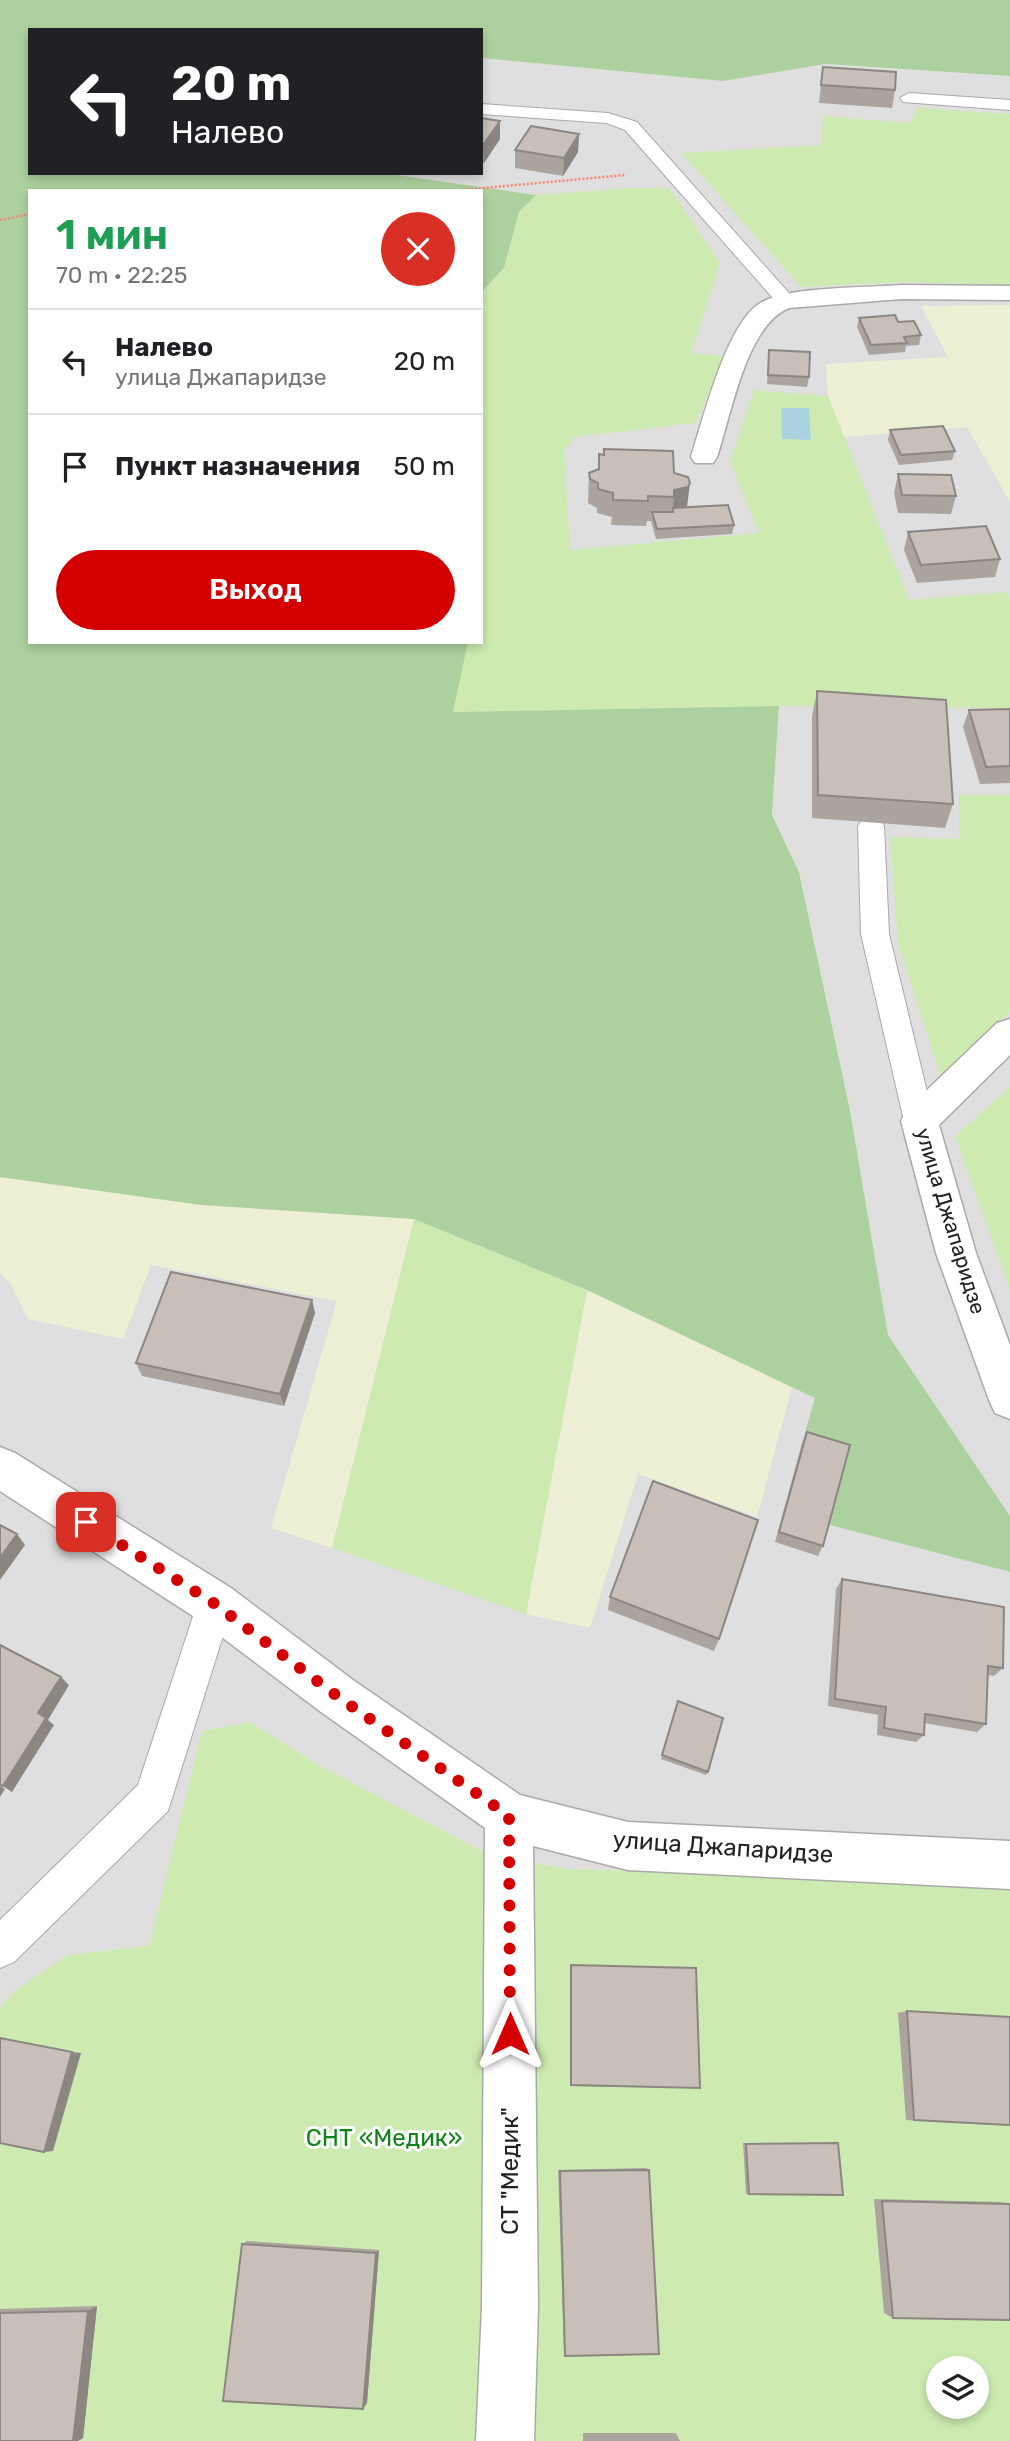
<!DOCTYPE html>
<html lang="ru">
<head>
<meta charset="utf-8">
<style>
	body { margin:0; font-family:Rubik,sans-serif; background:#f6f6f6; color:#202124; height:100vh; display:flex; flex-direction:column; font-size:26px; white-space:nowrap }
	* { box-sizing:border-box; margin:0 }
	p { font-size:23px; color:#757577 }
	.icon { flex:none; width:38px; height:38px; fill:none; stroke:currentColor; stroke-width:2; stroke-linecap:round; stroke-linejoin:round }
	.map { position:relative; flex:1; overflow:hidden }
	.sheet { position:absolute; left:28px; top:189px; width:455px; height:455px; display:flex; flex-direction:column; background:#fff; border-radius:0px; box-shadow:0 4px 10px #0003 }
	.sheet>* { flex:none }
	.banner { position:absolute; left:28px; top:28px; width:455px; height:147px; border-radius:0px; box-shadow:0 4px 10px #0003; background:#202124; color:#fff; overflow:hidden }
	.fabs { position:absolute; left:926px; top:2356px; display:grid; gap:14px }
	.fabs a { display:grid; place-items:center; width:63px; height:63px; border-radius:50%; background:#fff; box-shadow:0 4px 10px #0003; font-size:35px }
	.pin { position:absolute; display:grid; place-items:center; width:60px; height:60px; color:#fff; margin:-30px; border-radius:14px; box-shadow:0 4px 10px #0006 }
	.me { position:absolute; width:77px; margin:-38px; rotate:0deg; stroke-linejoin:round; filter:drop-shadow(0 0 5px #0008) }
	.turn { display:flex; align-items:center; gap:24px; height:147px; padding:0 28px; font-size:32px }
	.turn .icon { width:91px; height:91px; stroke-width:2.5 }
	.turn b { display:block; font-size:49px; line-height:60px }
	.round { display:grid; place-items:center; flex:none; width:74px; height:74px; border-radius:37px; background:#f6f6f6 }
	.overview { display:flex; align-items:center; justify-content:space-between; height:119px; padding:0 28px }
	h1 { font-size:42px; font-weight:600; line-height:52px; color:#1e9e55 }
	.cta { display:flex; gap:14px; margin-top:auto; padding:14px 28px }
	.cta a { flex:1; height:80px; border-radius:42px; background:#d40000; color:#fff; font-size:28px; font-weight:600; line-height:80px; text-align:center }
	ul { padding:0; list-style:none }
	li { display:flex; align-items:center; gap:21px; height:105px; padding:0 28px; border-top:2px solid #e0e0e0 }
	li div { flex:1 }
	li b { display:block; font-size:26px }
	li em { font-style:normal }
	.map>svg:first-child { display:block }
	.residential { fill:#e0dfdf }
	.farmland { fill:#eef0d5 }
	.grass { fill:#cdebb0; fill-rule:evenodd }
	.forest { fill:#add19e }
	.water { fill:#aad3df }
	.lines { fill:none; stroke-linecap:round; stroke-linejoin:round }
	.lane-casing { stroke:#a9a9a9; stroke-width:2 }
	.street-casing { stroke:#a9a9a9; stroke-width:3 }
	.path { stroke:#fa8072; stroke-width:2.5; stroke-dasharray:2 2; stroke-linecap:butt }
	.lane { fill:#fff; fill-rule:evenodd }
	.street { fill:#fff; fill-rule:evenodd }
	.wall { fill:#aba49e }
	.shaded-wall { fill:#8b8681 }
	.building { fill:#c7bfb8; stroke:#8b8681; stroke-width:2 }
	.route { stroke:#d40000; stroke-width:12; stroke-dasharray:0 21.6 }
	.labels { text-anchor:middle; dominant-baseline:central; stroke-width:6; stroke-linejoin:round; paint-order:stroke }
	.street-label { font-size:21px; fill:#222; stroke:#fff }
	.near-street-label { font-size:24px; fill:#222; stroke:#fff }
	.near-park-label { font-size:24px; fill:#0c8416; stroke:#fff }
</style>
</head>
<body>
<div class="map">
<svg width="1010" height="2441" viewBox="0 0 1010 2441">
	<rect width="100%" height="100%" fill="#f2efe9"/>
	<!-- residential -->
	<path class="residential" d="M 481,58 L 723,81 L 826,64 L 1010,76 L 1010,1516 L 888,1335 L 850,1110 L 799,872 L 772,815 L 779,706 L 452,712 L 468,642 L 481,642 L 481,293 L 504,268 L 519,212 L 535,195 L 383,173 L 481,173 Z
		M 0,1177 L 201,1205 L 414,1219 L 587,1290 L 816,1398 L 826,1524 L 1010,1572 L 1010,1879 L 567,1869 L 485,1853 L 317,1764 L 250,1722 L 202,1731 L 149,1946 L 67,1955 L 0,2008 Z"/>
	<!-- farmland -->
	<path class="farmland" d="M 1010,305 L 1010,502 L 967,427 L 844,437 L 828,396 L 826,364 L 948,357 L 921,306 Z
		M 0,1177 L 201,1205 L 414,1219 L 332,1548 L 271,1528 L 337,1301 L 151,1265 L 123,1339 L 28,1319 L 10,1283 L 0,1273 Z
		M 587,1290 L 792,1387 L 757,1517 L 638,1474 L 590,1628 L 526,1614 Z"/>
	<!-- grass -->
	<path class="grass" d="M 917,108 L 1010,114 L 1010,285 L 905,282 L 801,287 L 681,153 L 821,145 L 823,116 L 910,123 Z
		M 630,188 L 669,188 L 720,263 L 691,353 L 726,356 L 695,423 L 575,437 L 564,450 L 570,550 L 759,533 L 730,462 L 754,390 L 828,396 L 909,600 L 1007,592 L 1010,600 L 1010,708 L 779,706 L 452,712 L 468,642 L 481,642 L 481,294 L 504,268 L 519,212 L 536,195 Z
		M 959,795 L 1010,795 L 1010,1012 L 941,1078 L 898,943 L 890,837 L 959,839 Z
		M 1010,1087 L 1010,1290 L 955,1136 Z
		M 414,1219 L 587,1290 L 526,1614 L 332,1548 Z
		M 250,1722 L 317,1764 L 485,1853 L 567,1869 L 1010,1879 L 1010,2441 L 0,2441 L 0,2008 L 13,1992 L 67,1955 L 149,1946 L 202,1731 ZM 938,2368 L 976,2368 L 976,2406 L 938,2406 Z"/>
	<!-- forest -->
	<path class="forest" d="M 0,0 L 1010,0 L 1010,76 L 826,64 L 723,81 L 481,58 L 481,30 L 30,30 L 30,173 L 383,173 L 536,195 L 519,212 L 504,268 L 481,293 L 481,191 L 30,191 L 30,642 L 468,642 L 453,712 L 779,706 L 772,815 L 799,872 L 850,1110 L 888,1335 L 1010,1516 L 1010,1572 L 826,1524 L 844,1457 L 802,1443 L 815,1398 L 587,1290 L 414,1219 L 201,1205 L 0,1177 Z"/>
	<!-- water -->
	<path class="water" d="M 781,408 L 809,408 L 811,440 L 782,439 Z"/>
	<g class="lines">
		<defs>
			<path id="lane" d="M 909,93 L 1010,100 L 1010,110 L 903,102 L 900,98 Z
				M 481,104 L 608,113 L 637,122 L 796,301 L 793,305 L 779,305 L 625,130 L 606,123 L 481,114 Z
				M 871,816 L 880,819 L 884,826 L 889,934 L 934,1121 L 930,1130 L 919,1133 L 908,1130 L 904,1121 L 861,934 L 858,826 L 862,819 Z
				M 215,1586 L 228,1591 L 233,1604 L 168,1811 L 14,1962 L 0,1968 L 0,1920 L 138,1785 L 197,1604 L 202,1591 Z"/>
			<path id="street" d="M 901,285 L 1010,286 L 1010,300 L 901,299 L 789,308 C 746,325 731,416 717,457 L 713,463 L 695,463 L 691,457 C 703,420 727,320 762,302 C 793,286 864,288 901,285 Z
				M 1010,1019 L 1010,1055 L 939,1125 L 976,1253 L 1010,1345 L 1010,1419 L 995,1413 L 989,1400 L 936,1253 L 901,1121 L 906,1110 L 997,1023 Z
				M 0,1447 L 15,1453 L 231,1588 L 353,1680 L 520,1795 L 628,1822 L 1010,1841 L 1010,1889 L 628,1870 L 533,1846 L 538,2307 L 534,2441 L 476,2441 L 482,2307 L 485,1828 L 321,1712 L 199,1620 L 0,1491 Z"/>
		</defs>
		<!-- lane casing -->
		<use href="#lane" class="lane-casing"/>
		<!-- street casing -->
		<use href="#street" class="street-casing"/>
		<!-- path -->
		<path class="path" d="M 451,191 L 625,175
			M 0,220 L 30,214"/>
		<!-- lane -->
		<use href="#lane" class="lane"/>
		<!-- street -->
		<use href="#street" class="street"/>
	</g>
	<!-- wall -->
	<path class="wall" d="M 823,67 L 895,90 L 892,108 L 819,103 Z
		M 481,118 L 500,139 L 484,163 L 481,162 Z
		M 579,134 L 578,152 L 563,176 L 515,168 L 515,150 Z
		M 859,318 L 898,322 L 921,335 L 919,345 L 906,346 L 905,352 L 869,355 L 857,327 Z
		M 769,350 L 809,377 L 807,387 L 767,384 Z
		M 890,430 L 955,451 L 952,460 L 899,465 L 888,440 Z
		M 589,473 L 674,473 L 687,507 L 734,525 L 732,534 L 656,539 L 651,521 L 647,521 L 646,526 L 611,525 L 612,517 L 597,513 L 597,508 L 588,503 Z
		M 898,474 L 956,496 L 951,514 L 898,513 L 894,493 Z
		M 908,532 L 1000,559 L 995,577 L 917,583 L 904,550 Z
		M 817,691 L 953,804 L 945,828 L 812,818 L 812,716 Z
		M 1010,709 L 1010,783 L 980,784 L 963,727 L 969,710 Z
		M 312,1300 L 315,1313 L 284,1406 L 142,1376 L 136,1363 Z
		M 807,1432 L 823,1546 L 818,1556 L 775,1542 L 802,1443 Z
		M 842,1579 L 1003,1668 L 994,1676 L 988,1675 L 986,1724 L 977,1732 L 924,1723 L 924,1735 L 916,1742 L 877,1735 L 878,1715 L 828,1706 L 836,1589 Z
		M 610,1597 L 719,1639 L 714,1651 L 608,1610 Z
		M 676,1705 L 708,1772 L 706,1775 L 661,1759 Z
		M 571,1965 L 700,2088 L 570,2086 L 570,1968 Z
		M 907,2011 L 1010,2126 L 906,2120 L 898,2013 Z
		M 743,2143 L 838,2143 L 749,2194 L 746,2194 Z
		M 646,2168 L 649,2170 L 565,2356 L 564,2350 L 558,2170 Z
		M 874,2199 L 1001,2202 L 1010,2204 L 893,2318 L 884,2313 Z
		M 247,2241 L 379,2250 L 367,2403 L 363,2409 L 242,2244 Z
		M 97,2306 L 83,2438 L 78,2441 L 0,2441 L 0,2309 Z
		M 583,2433 L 676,2433 L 680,2441 L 583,2441 Z"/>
	<!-- shaded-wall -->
	<path class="shaded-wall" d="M 500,121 L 500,139 L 484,163 L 483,145 Z
		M 579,134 L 578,152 L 563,176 L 564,158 Z
		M 690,483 L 687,507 L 673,515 L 674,490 Z
		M 312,1300 L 315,1313 L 284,1406 L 280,1394 Z
		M 17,1534 L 25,1545 L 0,1580 L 0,1558 Z
		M 61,1677 L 69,1685 L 48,1720 L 54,1725 L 12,1792 L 3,1786 L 38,1713 Z
		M 0,1786 L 5,1789 L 0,1797 Z
		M 72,2052 L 81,2053 L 53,2151 L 44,2152 Z
		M 379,2250 L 367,2403 L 363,2409 L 376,2253 Z
		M 97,2306 L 83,2438 L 78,2441 L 73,2441 L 88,2311 Z"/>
	<!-- building -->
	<path class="building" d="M 823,67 L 896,72 L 895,90 L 821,85 Z
		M 481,118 L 500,121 L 483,145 L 481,145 Z
		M 531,126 L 579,134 L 564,158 L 515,150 Z
		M 895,315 L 898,322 L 914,321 L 921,335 L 904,337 L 907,343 L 871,345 L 859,318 Z
		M 769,350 L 810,352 L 809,377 L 768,375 Z
		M 943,426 L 955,451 L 901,455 L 890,430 Z
		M 604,449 L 673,451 L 674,473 L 688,477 L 690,483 L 688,487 L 674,490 L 674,497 L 648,496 L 648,501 L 613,500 L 613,493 L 598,489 L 598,483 L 590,479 L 589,473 L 599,469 L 599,454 L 604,455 Z
		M 898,474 L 951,475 L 956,496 L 902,495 Z
		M 728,505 L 734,525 L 657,529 L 652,512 L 673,512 L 673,508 Z
		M 986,526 L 1000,559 L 921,565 L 908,532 Z
		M 817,691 L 946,700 L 953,804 L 818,795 Z
		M 1010,709 L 1010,766 L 986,767 L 969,710 Z
		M 171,1272 L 312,1300 L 280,1394 L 136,1363 Z
		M 807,1432 L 850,1445 L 823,1546 L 779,1532 Z
		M 653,1481 L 758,1520 L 719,1639 L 610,1597 Z
		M 0,1525 L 17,1534 L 0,1558 Z
		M 842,1579 L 1004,1607 L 1003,1668 L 988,1666 L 986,1724 L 925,1714 L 924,1735 L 884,1728 L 886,1707 L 835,1699 Z
		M 0,1645 L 61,1677 L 38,1713 L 46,1718 L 3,1786 L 0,1785 Z
		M 678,1701 L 723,1718 L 708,1772 L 662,1755 Z
		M 571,1965 L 696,1968 L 700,2088 L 571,2085 Z
		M 907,2011 L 1010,2017 L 1010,2125 L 914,2120 Z
		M 0,2038 L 72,2052 L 44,2152 L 0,2143 Z
		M 838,2143 L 843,2195 L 749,2194 L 746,2144 Z
		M 649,2170 L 659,2354 L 565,2356 L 560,2171 Z
		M 882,2201 L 1010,2204 L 1010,2320 L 893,2318 Z
		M 242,2244 L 376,2253 L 363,2409 L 223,2401 Z
		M 88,2311 L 73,2441 L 0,2441 L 0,2313 Z"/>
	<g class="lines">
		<!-- route -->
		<path class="route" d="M 86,1522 L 215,1604 L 337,1696 L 509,1816 L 510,2034"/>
	</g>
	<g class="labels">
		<!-- street labels -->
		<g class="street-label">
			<text transform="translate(951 1221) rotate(73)">улица Джапаридзе</text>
		</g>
		<!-- near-street labels -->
		<g class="near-street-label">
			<text transform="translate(723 1847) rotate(4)">улица Джапаридзе</text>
			<text transform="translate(510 2171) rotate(-90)">СТ "Медик"</text>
		</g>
		<!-- near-park labels -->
		<g class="near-park-label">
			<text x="384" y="2138">СНТ «Медик»</text>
		</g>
	</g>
</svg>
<div class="fabs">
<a><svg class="icon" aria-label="layers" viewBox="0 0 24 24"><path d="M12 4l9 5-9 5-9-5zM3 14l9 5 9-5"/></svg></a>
</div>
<div class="pin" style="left:86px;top:1522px;background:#d93025"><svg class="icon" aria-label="arrive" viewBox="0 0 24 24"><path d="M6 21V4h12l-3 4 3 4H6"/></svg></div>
<svg class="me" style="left:510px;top:2034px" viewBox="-20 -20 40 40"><path d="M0-17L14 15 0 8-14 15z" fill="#d40000" stroke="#fff" stroke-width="4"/></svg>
<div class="banner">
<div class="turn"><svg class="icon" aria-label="left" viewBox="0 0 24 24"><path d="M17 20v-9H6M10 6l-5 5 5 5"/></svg><div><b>20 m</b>Налево</div></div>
</div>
<section class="sheet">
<div class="overview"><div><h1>1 мин</h1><p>70 m · 22:25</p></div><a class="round" style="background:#d93025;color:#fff"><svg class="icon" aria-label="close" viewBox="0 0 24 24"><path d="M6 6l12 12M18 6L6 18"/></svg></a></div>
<ul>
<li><svg class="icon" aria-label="left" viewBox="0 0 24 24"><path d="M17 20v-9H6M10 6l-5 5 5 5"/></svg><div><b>Налево</b><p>улица Джапаридзе</p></div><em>20 m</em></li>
<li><svg class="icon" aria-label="arrive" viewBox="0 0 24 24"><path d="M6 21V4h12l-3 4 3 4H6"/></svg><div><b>Пункт назначения</b></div><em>50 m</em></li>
</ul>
<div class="cta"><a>Выход</a></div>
</section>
</div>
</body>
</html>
